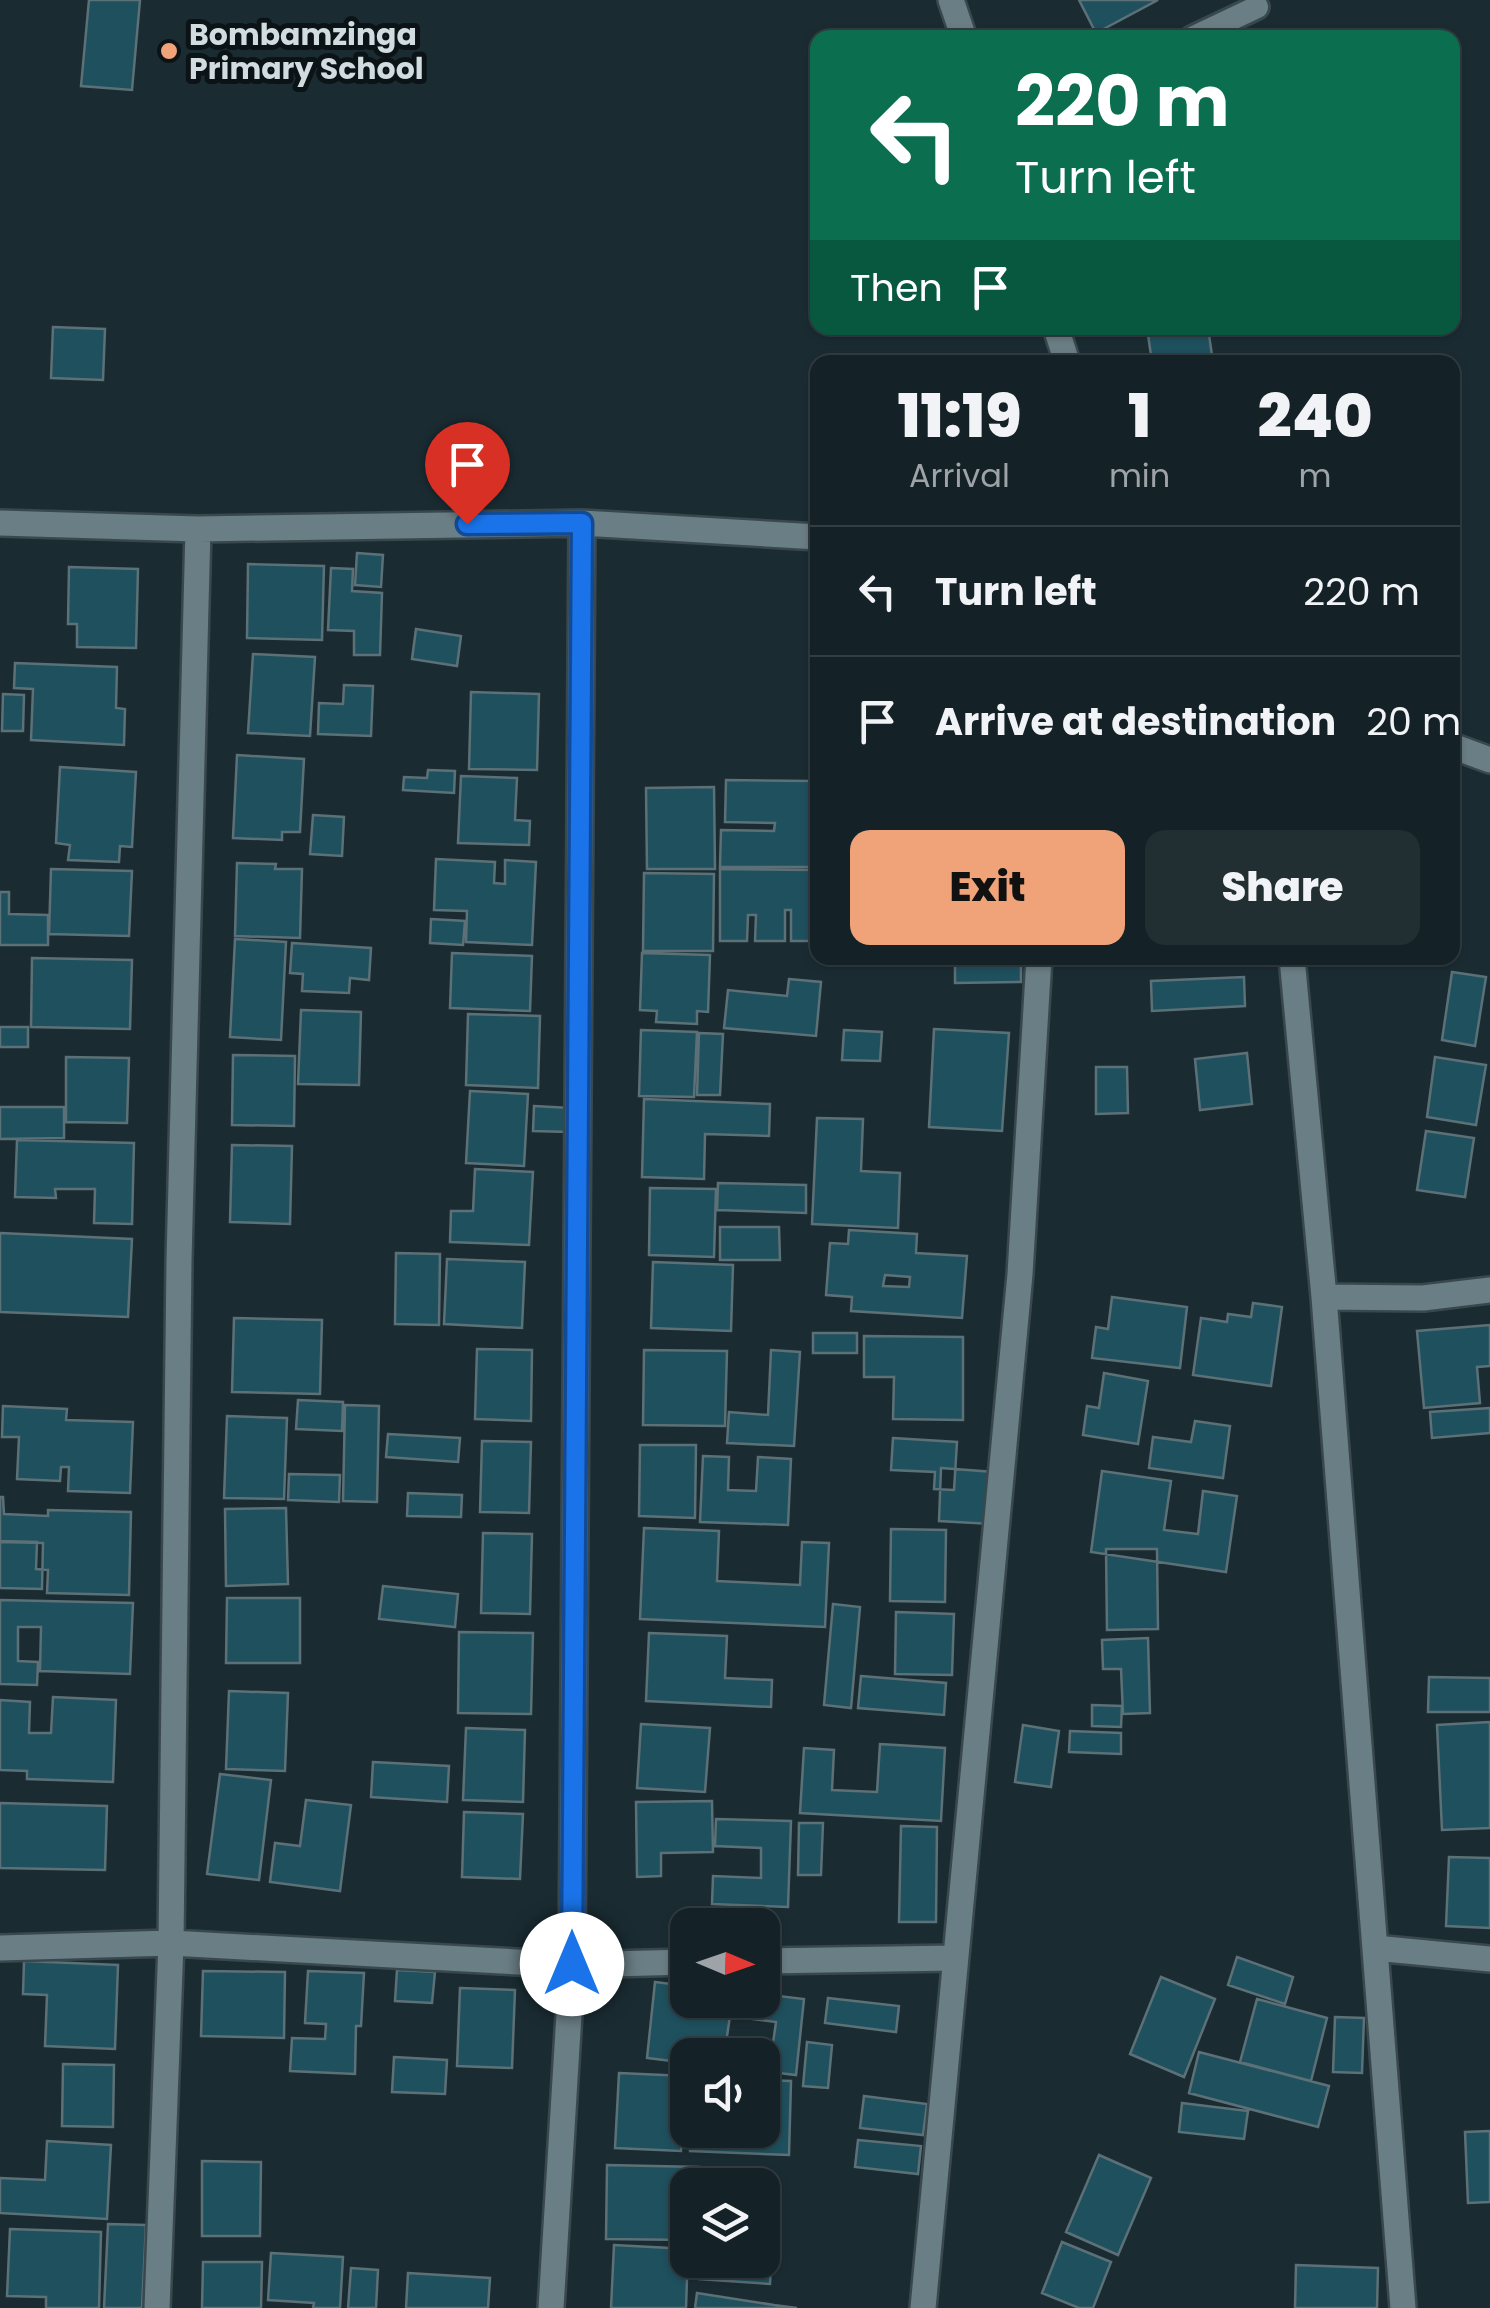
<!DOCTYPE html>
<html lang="en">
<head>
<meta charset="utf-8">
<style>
	body { margin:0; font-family:Poppins,sans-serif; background:#212e32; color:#f1f3f6; height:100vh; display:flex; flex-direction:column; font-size:38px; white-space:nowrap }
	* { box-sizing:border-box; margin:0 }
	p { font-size:32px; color:#9da3a7 }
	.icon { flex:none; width:55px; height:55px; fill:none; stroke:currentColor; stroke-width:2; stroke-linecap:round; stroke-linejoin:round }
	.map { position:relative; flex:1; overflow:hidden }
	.sheet { position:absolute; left:810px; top:355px; width:650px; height:610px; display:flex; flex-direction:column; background:#142126; border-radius:20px; box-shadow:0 2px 8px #0004,0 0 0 2px #333e43 }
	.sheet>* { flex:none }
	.hud { position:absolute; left:810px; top:30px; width:650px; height:305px; border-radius:20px; box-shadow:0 2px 8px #0004,0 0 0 2px #333e43; background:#0b6e4f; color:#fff; overflow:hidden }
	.needle { width:65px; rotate:92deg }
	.tools { position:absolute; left:670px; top:1908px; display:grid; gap:20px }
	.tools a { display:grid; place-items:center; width:110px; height:110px; border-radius:20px; background:#142126; box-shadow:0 2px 8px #0004,0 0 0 2px #333e43; font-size:50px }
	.pin { position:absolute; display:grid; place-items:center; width:85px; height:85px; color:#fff; margin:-102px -42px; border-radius:50% 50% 50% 0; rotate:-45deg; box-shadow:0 0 10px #0007 }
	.pin .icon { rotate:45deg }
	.me { position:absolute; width:110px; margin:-55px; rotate:0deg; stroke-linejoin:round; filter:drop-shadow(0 0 8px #0008) }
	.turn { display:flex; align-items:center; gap:35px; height:210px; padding:0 40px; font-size:45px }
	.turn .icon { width:130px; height:130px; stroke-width:2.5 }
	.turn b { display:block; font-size:70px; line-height:85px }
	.then { display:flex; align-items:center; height:95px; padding:0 40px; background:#0003; gap:20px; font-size:38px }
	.eta { display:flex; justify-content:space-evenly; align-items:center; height:170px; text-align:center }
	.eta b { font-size:60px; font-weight:800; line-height:70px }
	.action { display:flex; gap:20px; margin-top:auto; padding:20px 40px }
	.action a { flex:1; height:115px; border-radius:20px; background:#f0a378; color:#111; font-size:40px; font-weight:800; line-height:115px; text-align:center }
	.action a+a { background:#212e32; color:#f1f3f6 }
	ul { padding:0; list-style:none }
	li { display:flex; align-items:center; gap:30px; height:130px; padding:0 40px; border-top:2px solid #333e43 }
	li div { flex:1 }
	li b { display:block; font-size:38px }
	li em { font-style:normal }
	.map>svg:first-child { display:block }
	.building { fill:#1f505e; stroke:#5c7077; stroke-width:2.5; fill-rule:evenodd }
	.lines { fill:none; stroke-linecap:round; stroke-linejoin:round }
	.lane-casing { stroke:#39484d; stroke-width:28 }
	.street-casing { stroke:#39484d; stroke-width:30 }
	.lane { stroke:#6a7e85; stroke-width:22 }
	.street { stroke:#6a7e85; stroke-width:25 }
	.route-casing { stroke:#114b97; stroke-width:25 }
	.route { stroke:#1a73e8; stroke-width:18 }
	.poi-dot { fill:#f0a378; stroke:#0b1316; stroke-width:4 }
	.labels { text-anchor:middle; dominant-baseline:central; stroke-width:10; stroke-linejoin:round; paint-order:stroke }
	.poi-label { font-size:30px; font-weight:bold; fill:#d1dce0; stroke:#0b1316; text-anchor:start }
</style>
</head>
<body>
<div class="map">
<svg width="1490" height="2308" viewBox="0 0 1490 2308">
	<rect width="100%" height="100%" fill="#1a2c32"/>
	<!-- building -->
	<path class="building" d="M 89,0 L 140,0 L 132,90 L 81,86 Z
		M 1079,0 L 1158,0 L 1096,33 Z
		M 53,327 L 105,329 L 103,380 L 51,378 Z
		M 1147,328 L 1208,328 L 1213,362 L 1152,362 Z
		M 357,553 L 383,555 L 381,587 L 355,585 Z
		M 248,564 L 324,566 L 322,640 L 247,638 Z
		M 69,567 L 138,569 L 136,648 L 77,647 L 77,624 L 68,624 Z
		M 331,568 L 353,569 L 352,591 L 382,593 L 380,655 L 354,655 L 354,631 L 328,630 Z
		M 416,629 L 461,636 L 457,666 L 412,659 Z
		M 253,654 L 315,657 L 310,736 L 248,733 Z
		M 15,663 L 117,667 L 116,708 L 125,709 L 124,745 L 31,740 L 33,689 L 14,688 Z
		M 344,685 L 373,686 L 371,736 L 318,734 L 319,703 L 343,704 Z
		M 471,692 L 539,694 L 537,770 L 469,769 Z
		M 3,694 L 24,695 L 23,731 L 2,731 Z
		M 237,755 L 304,759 L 300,832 L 282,832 L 282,840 L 233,838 Z
		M 60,767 L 136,772 L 132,847 L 120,846 L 119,862 L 68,860 L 70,845 L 56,843 Z
		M 428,770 L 455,771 L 454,793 L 403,790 L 404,777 L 427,778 Z
		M 812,773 L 818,773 L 818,862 L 813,862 Z
		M 461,776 L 517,778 L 515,820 L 530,821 L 529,845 L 458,843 Z
		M 726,780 L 811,781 L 810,867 L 720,867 L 721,830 L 774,831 L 775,823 L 725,822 Z
		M 714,787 L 715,869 L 647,869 L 646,788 Z
		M 313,815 L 344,817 L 342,856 L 310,854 Z
		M 436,859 L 495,862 L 494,883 L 505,884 L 505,860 L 536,862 L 532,945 L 466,942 L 467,911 L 434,910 Z
		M 237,863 L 276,864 L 275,869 L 302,869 L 300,938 L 235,936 Z
		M 51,869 L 132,871 L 129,936 L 49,934 Z
		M 720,869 L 817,870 L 816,941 L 791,941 L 791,910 L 785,910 L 785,941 L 755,941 L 756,915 L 748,915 L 747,941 L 720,941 Z
		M 644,873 L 714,874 L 713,951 L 643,951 Z
		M 0,892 L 9,892 L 9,914 L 48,915 L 48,945 L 0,945 Z
		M 431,919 L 465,921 L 463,945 L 430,943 Z
		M 235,939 L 286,942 L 281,1040 L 230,1037 Z
		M 292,943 L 371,948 L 369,980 L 350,978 L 349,993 L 302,991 L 303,974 L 290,973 Z
		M 452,953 L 532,956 L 530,1011 L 450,1008 Z
		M 642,953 L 710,955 L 708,1012 L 697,1011 L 697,1024 L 656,1022 L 657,1011 L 640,1010 Z
		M 32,958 L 132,960 L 130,1029 L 31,1027 Z
		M 955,958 L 1021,958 L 1021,982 L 955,983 Z
		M 1452,972 L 1486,977 L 1475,1046 L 1442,1040 Z
		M 1244,977 L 1245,1006 L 1152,1011 L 1151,981 Z
		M 789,979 L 821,982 L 816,1036 L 724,1028 L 728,990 L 787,996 Z
		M 301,1010 L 361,1012 L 359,1085 L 298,1084 Z
		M 468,1014 L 540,1016 L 538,1088 L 466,1085 Z
		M 0,1027 L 28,1027 L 28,1047 L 0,1047 Z
		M 934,1029 L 1009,1033 L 1002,1131 L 929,1127 Z
		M 641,1030 L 697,1032 L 694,1097 L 639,1096 Z
		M 844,1030 L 882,1032 L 880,1061 L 842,1060 Z
		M 699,1033 L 723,1034 L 720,1095 L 697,1095 Z
		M 1247,1053 L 1252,1104 L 1200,1110 L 1195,1059 Z
		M 233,1055 L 295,1056 L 294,1126 L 232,1125 Z
		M 66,1057 L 129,1058 L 127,1123 L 66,1122 Z
		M 1435,1057 L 1486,1065 L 1476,1125 L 1427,1117 Z
		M 1096,1067 L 1127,1067 L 1128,1113 L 1096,1114 Z
		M 470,1091 L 528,1094 L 524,1166 L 466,1163 Z
		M 644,1099 L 770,1104 L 769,1136 L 705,1134 L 704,1179 L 642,1177 Z
		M 534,1106 L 570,1108 L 569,1132 L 533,1131 Z
		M 0,1107 L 64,1107 L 64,1138 L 0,1139 Z
		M 817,1118 L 863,1119 L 861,1171 L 900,1173 L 898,1228 L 812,1224 Z
		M 1426,1131 L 1474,1138 L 1465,1197 L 1417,1190 Z
		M 17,1140 L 134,1143 L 132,1224 L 94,1223 L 95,1189 L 55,1189 L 56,1198 L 15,1197 Z
		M 232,1145 L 292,1146 L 290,1224 L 230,1222 Z
		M 475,1169 L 533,1172 L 529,1245 L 450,1242 L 451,1211 L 473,1211 Z
		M 718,1183 L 806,1185 L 806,1213 L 717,1210 Z
		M 650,1188 L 716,1189 L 714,1257 L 649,1255 Z
		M 720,1227 L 779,1227 L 780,1260 L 720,1260 Z
		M 849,1230 L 917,1234 L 916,1253 L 967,1256 L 962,1318 L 851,1311 L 852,1297 L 826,1295 L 830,1243 L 848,1244 ZM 885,1275 L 910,1277 L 909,1287 L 883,1286 Z
		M 0,1233 L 132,1239 L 128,1317 L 0,1312 Z
		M 396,1253 L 440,1254 L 439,1325 L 395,1324 Z
		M 447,1259 L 525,1262 L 522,1328 L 444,1324 Z
		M 653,1262 L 733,1265 L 731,1331 L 651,1328 Z
		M 1112,1297 L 1187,1307 L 1180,1368 L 1092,1358 L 1096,1327 L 1108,1329 Z
		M 1253,1303 L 1282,1307 L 1271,1386 L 1193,1375 L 1201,1318 L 1227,1322 L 1228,1314 L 1251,1317 Z
		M 234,1318 L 322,1320 L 320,1394 L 232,1392 Z
		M 1490,1325 L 1490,1366 L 1477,1367 L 1480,1403 L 1424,1408 L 1417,1331 Z
		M 813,1333 L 857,1333 L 857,1353 L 813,1353 Z
		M 864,1336 L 963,1337 L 963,1420 L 893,1419 L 894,1377 L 864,1377 Z
		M 477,1349 L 532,1350 L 531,1421 L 475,1419 Z
		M 644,1350 L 727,1351 L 725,1426 L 643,1425 Z
		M 771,1350 L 800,1352 L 794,1446 L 727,1443 L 729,1412 L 768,1415 Z
		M 1104,1373 L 1148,1381 L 1138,1444 L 1083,1435 L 1087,1406 L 1099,1408 Z
		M 298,1400 L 343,1402 L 342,1431 L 296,1429 Z
		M 345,1405 L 379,1406 L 377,1502 L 343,1501 Z
		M 3,1406 L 67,1409 L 66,1420 L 133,1422 L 130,1493 L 68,1491 L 69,1467 L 61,1467 L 60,1481 L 17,1479 L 19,1437 L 2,1437 Z
		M 1490,1408 L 1490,1433 L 1432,1438 L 1430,1412 Z
		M 227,1416 L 287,1418 L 284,1499 L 224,1498 Z
		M 1195,1421 L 1230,1426 L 1223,1478 L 1149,1468 L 1153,1437 L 1191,1442 Z
		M 388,1434 L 460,1438 L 458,1462 L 386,1457 Z
		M 893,1438 L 957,1442 L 954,1490 L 934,1489 L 935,1472 L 891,1470 Z
		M 482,1441 L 531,1442 L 529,1513 L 480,1512 Z
		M 640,1445 L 696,1445 L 695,1518 L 639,1516 Z
		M 703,1456 L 729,1457 L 728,1490 L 756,1491 L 758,1457 L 791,1459 L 788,1525 L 700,1522 Z
		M 941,1468 L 994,1472 L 991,1524 L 939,1521 Z
		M 1102,1471 L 1171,1481 L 1164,1530 L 1198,1534 L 1203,1491 L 1237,1496 L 1226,1572 L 1091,1552 Z
		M 289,1474 L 340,1475 L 339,1502 L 288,1500 Z
		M 408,1493 L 462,1495 L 461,1517 L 407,1516 Z
		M 0,1497 L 3,1497 L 4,1514 L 48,1516 L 48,1510 L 131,1512 L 129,1595 L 47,1593 L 48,1570 L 36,1569 L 37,1542 L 0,1541 Z
		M 286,1508 L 288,1584 L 226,1586 L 225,1509 Z
		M 644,1528 L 719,1531 L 717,1581 L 800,1585 L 802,1542 L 829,1543 L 825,1627 L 640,1619 Z
		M 891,1529 L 946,1530 L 945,1602 L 890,1601 Z
		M 483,1533 L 532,1534 L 530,1614 L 481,1613 Z
		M 0,1542 L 43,1543 L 42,1589 L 0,1588 Z
		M 1106,1549 L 1157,1549 L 1158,1629 L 1107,1630 Z
		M 383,1586 L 458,1594 L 455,1627 L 379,1619 Z
		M 227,1598 L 300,1598 L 300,1663 L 226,1663 Z
		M 0,1600 L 133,1603 L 130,1674 L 40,1671 L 41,1627 L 18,1627 L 18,1661 L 38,1662 L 37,1685 L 0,1684 Z
		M 833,1604 L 860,1607 L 851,1708 L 824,1705 Z
		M 896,1612 L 954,1614 L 952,1675 L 895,1674 Z
		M 459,1632 L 533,1633 L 531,1714 L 458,1713 Z
		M 649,1633 L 727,1636 L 725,1678 L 772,1680 L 771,1707 L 646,1701 Z
		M 1148,1638 L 1150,1713 L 1123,1714 L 1121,1669 L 1103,1669 L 1102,1640 Z
		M 861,1676 L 946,1683 L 944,1715 L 858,1708 Z
		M 1429,1677 L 1490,1678 L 1490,1712 L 1428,1712 Z
		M 229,1691 L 288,1693 L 285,1771 L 226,1769 Z
		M 53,1697 L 116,1700 L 113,1782 L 27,1779 L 27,1771 L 0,1770 L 0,1700 L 30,1702 L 29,1733 L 51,1733 Z
		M 1092,1705 L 1122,1706 L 1121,1727 L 1092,1726 Z
		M 1490,1722 L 1490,1828 L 1442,1830 L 1437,1725 Z
		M 641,1724 L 710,1728 L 705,1792 L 637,1788 Z
		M 1023,1725 L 1059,1731 L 1051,1787 L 1015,1782 Z
		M 466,1728 L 525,1730 L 523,1802 L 463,1800 Z
		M 1070,1731 L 1121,1733 L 1121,1754 L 1069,1752 Z
		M 880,1744 L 945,1748 L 941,1821 L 800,1813 L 804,1748 L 834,1750 L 832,1790 L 877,1792 Z
		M 373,1762 L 449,1766 L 447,1802 L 371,1797 Z
		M 220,1774 L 271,1780 L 259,1880 L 207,1874 Z
		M 306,1800 L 351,1805 L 340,1891 L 270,1882 L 275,1843 L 300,1846 Z
		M 712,1801 L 713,1852 L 661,1853 L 661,1876 L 637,1877 L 636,1802 Z
		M 0,1803 L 107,1806 L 105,1870 L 0,1868 Z
		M 464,1812 L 523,1814 L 520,1879 L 462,1877 Z
		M 716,1819 L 791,1821 L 788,1907 L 712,1904 L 713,1876 L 761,1878 L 761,1848 L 715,1846 Z
		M 799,1823 L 823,1823 L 821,1875 L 798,1875 Z
		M 901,1826 L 937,1827 L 936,1922 L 899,1922 Z
		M 1449,1857 L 1490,1858 L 1490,1928 L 1446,1926 Z
		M 1237,1957 L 1293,1977 L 1285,2004 L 1228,1985 Z
		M 24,1961 L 118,1965 L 115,2049 L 45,2046 L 47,1995 L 23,1994 Z
		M 397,1970 L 435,1972 L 432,2003 L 395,2001 Z
		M 203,1971 L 285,1972 L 284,2038 L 201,2036 Z
		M 308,1971 L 364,1973 L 361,2026 L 356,2026 L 355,2074 L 290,2071 L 292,2038 L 325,2039 L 326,2024 L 305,2023 Z
		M 1161,1977 L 1215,1999 L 1184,2077 L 1130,2054 Z
		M 655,1982 L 688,1986 L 688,2000 L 762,2000 L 762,1994 L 804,1999 L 796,2075 L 762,2071 L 762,2055 L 688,2055 L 688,2063 L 647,2058 ZM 730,2016 L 776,2022 L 772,2050 L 726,2043 Z
		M 460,1988 L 515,1990 L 512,2068 L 457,2066 Z
		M 828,1998 L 899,2006 L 896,2032 L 825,2023 Z
		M 1257,1999 L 1327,2018 L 1311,2081 L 1240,2062 Z
		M 1335,2017 L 1364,2018 L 1362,2073 L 1333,2072 Z
		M 807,2042 L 832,2045 L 828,2088 L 803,2086 Z
		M 1199,2052 L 1329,2086 L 1318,2127 L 1189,2093 Z
		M 394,2057 L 447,2060 L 445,2094 L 392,2092 Z
		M 63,2064 L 114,2065 L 113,2127 L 62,2126 Z
		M 619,2073 L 685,2076 L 681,2151 L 615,2148 Z
		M 762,2080 L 791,2081 L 789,2155 L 690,2151 L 691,2130 L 762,2130 Z
		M 864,2096 L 927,2104 L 923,2135 L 860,2128 Z
		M 1182,2103 L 1248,2111 L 1244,2139 L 1179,2132 Z
		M 1490,2131 L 1490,2202 L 1468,2203 L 1465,2132 Z
		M 858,2140 L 921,2146 L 918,2174 L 855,2167 Z
		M 47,2141 L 111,2145 L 107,2219 L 0,2213 L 0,2178 L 45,2180 Z
		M 1099,2155 L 1151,2178 L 1118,2255 L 1066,2232 Z
		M 202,2161 L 261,2162 L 260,2236 L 202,2236 Z
		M 607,2165 L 699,2167 L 698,2185 L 688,2185 L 688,2240 L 606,2239 Z
		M 762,2212 L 774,2213 L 771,2242 L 762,2241 Z
		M 108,2224 L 146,2225 L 142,2308 L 104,2308 Z
		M 10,2229 L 101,2232 L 99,2308 L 46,2308 L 46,2297 L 7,2296 Z
		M 1062,2242 L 1111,2262 L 1093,2308 L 1079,2308 L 1042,2293 Z
		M 614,2245 L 688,2249 L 686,2308 L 611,2308 Z
		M 762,2249 L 772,2250 L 770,2284 L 699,2279 L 700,2260 L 762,2260 Z
		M 271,2253 L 343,2257 L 340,2308 L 313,2308 L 314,2303 L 268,2300 Z
		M 203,2262 L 262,2262 L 261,2308 L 202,2308 Z
		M 1296,2265 L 1378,2268 L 1377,2308 L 1295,2308 Z
		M 351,2268 L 378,2270 L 376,2308 L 348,2308 Z
		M 408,2273 L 490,2278 L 488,2308 L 406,2308 Z
		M 697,2293 L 774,2305 L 797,2308 L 695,2308 Z"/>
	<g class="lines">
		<defs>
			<path id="lane" d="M 1192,38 L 1257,7"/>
			<path id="street" d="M 951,0 L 964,38
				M 1056,328 L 1067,362
				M 0,523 L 198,529 L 582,523 L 818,537
				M 1452,746 L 1490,760
				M 1292,958 L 1324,1297 L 1403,2308
				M 1324,1297 L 1423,1298 L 1490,1290
				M 0,1948 L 171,1943 L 572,1965 L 688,1962
				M 1375,1948 L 1490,1959
				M 762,1961 L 955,1958
				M 157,2308 L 171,1943 L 179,1260 L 198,529
				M 551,2308 L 572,1965 L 582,523
				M 923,2308 L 1020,1274 L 1039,958"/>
		</defs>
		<!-- lane casing -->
		<use href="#lane" class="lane-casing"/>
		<!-- street casing -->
		<use href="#street" class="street-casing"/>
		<!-- lane -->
		<use href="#lane" class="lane"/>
		<!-- street -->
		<use href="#street" class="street"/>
	</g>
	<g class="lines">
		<defs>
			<path id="route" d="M 467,524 L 582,523 L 572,1964"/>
		</defs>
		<!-- route casing -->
		<use href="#route" class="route-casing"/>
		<!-- route -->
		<use href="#route" class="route"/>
	</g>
	<!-- markers -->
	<circle class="poi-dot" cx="169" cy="51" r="10"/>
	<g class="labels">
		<!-- poi labels -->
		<g class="poi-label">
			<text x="189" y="34">Bombamzinga<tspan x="189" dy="34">Primary School</tspan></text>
		</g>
	</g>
</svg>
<div class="tools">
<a><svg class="needle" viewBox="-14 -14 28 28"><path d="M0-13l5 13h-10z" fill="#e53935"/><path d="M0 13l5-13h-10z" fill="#9da3a7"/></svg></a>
<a><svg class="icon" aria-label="sound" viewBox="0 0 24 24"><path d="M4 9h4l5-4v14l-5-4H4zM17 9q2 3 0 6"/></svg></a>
<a><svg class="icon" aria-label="layers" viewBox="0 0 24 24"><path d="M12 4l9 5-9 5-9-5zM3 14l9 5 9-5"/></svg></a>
</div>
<div class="pin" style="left:467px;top:524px;background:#d93025"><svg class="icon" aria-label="arrive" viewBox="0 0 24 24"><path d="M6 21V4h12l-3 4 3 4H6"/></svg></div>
<svg class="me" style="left:572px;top:1964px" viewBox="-20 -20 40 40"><circle r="19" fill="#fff"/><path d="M0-13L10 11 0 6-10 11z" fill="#1a73e8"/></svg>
<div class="hud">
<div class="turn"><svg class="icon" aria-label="left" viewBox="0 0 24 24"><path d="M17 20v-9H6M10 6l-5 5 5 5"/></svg><div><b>220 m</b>Turn left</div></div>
<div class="then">Then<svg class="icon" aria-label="arrive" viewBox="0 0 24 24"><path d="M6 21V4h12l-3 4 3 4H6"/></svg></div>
</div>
<section class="sheet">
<div class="eta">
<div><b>11:19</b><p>Arrival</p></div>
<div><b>1</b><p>min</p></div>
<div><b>240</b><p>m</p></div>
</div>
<ul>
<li><svg class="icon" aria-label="left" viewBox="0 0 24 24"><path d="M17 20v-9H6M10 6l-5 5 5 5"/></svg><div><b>Turn left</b></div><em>220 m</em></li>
<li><svg class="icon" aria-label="arrive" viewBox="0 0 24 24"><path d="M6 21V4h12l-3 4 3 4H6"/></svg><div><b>Arrive at destination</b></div><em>20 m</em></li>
</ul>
<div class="action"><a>Exit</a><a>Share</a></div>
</section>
</div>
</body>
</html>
